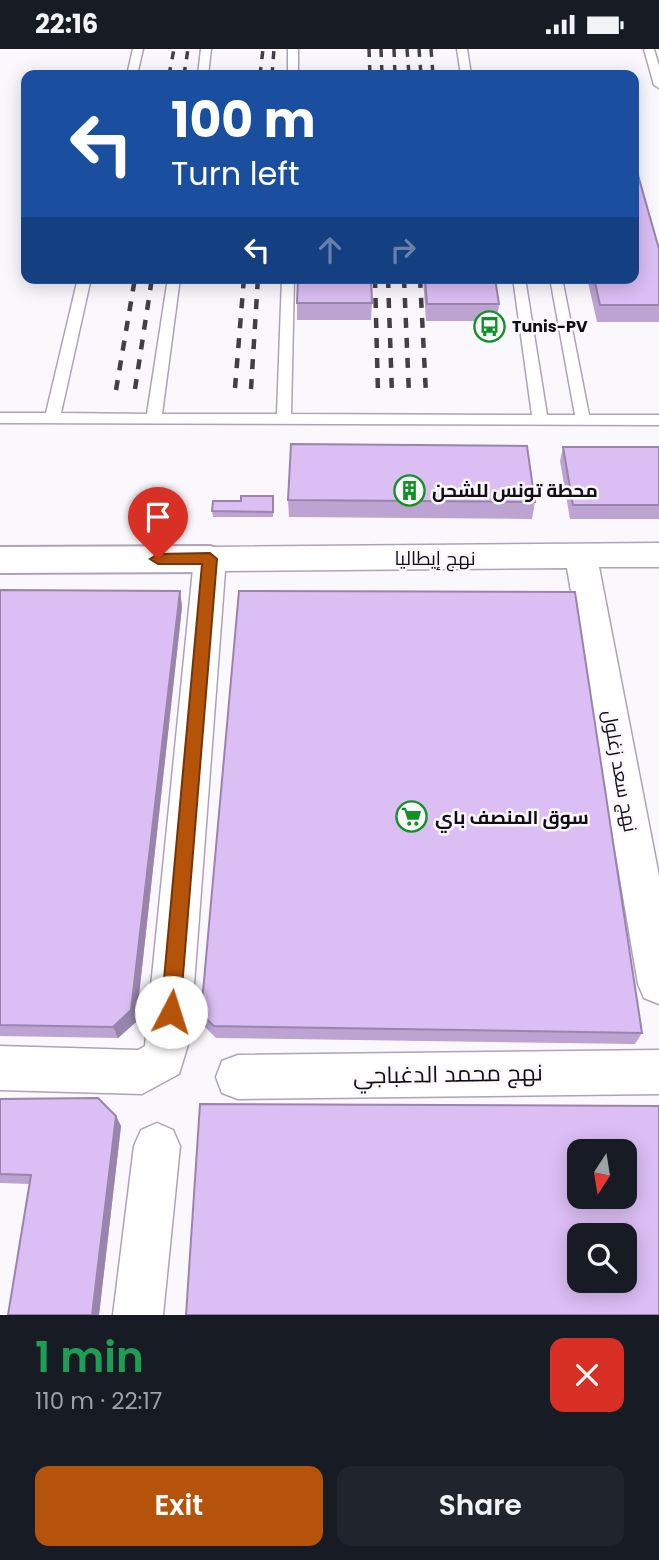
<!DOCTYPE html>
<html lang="en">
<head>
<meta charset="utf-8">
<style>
	body { margin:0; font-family:Poppins,Cairo,sans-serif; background:#20242c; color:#f1f3f6; height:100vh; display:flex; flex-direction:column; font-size:26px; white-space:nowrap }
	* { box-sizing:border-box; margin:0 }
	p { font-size:23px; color:#9ea1a6 }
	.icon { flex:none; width:38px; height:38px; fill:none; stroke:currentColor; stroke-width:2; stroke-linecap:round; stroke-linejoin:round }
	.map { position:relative; height:1266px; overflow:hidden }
	.drawer { display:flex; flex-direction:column; background:#171b24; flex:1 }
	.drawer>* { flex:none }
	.guide { position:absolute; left:21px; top:21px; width:618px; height:214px; border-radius:14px; box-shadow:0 4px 18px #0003; background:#1a4fa0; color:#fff; overflow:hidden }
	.needle { width:46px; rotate:192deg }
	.controls { position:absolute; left:567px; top:1090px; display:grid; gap:14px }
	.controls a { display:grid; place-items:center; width:70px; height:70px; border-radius:14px; background:#171b24; box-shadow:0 4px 18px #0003; font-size:35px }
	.pin { position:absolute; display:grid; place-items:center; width:60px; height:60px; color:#fff; margin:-72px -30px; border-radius:50% 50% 50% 0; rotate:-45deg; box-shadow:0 0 7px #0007 }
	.pin .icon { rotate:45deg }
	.me { position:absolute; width:77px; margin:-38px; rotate:5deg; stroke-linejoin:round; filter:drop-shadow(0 0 5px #0008) }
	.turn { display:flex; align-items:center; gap:24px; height:147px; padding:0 35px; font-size:32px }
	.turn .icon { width:91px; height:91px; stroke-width:2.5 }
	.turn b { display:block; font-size:49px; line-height:60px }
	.lanes { display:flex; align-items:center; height:66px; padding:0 35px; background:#0003; justify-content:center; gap:35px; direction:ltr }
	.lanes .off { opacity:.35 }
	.round { display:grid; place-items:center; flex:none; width:74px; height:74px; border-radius:14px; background:#20242c }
	.head { display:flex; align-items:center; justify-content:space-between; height:119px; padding:0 35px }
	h1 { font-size:42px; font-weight:600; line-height:52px; color:#1e9e55 }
	.primary-button { display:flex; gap:14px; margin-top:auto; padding:14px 35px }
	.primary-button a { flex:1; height:80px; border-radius:14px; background:#b45309; color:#fff; font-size:28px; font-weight:600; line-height:80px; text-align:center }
	.primary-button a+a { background:#20242c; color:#f1f3f6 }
	.status { display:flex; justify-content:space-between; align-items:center; height:49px; padding:0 35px; background:#171b24; direction:ltr }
	.status svg { height:19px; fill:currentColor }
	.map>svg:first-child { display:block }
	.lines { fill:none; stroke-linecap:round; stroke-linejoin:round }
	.lane-casing { stroke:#aea2b9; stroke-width:3 }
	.street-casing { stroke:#aea2b9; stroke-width:3 }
	.highway-casing { stroke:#aea2b9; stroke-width:4 }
	.lane { fill:#fff; fill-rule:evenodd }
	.street { fill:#fff; fill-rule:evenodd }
	.highway { fill:#fff; fill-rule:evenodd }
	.rail-far1 { stroke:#433f47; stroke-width:3.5; stroke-dasharray:8 8; stroke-linecap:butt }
	.rail { stroke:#433f47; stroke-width:4.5; stroke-dasharray:10 10; stroke-linecap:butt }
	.wall { fill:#bca3d2 }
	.shaded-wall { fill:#9985ab }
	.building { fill:#dbbef4; stroke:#9985ab; stroke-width:2; fill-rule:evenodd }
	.route { fill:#b45309; stroke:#753606; stroke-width:2 }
	.labels { text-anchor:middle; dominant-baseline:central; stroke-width:5; stroke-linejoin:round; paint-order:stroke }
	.far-poi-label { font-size:16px; font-weight:bold; fill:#110d15; stroke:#fbf8fd; text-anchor:start }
	.poi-label { font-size:19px; font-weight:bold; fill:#110d15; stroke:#fbf8fd; text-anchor:start }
	.street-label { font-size:19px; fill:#110d15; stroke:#fbf8fd }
	.near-street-label { font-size:23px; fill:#110d15; stroke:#fbf8fd }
</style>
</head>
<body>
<div class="status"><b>22:16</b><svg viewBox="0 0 49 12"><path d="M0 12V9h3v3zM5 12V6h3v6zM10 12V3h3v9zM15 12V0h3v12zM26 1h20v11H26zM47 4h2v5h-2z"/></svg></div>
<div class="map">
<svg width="659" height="1266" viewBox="0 0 659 1266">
	<rect width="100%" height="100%" fill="#fbf8fd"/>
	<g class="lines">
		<defs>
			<path id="lane" d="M 133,0 L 143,0 L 137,26 L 127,26 Z
				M 201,0 L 211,0 L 208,26 L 198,26 Z
				M 288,0 L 298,0 L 298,26 L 288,26 Z
				M 457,0 L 467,0 L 471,26 L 461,26 Z
				M 644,0 L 654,0 L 659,17 L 659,39 L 654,36 Z
				M 78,229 L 91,229 L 61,364 L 147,365 L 168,229 L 180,229 L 162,365 L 277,365 L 282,229 L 294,229 L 291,365 L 532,366 L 513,229 L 525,229 L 547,366 L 575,366 L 550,229 L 562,229 L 589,366 L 659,366 L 659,376 L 0,374 L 0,364 L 46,364 Z"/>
			<path id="street" d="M 659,494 L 659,518 L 599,518 L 659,827 L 659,955 L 644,949 L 638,935 L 567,519 L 225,522 L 190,989 L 179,1025 L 142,1045 L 0,1041 L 0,997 L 138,1001 L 145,997 L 194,510 L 199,502 L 210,498 Z
				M 659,1001 L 659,1045 L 238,1050 L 222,1044 L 216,1028 L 222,1012 L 238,1006 Z
				M 157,1074 L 173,1081 L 180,1097 L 163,1266 L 113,1266 L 134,1097 L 141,1081 Z"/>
			<path id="highway" d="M 210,497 L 223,501 L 228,510 L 223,519 L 210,523 L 0,524 L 0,498 Z"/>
		</defs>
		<!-- lane casing -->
		<use href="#lane" class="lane-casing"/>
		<!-- street casing -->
		<use href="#street" class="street-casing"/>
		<!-- highway casing -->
		<use href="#highway" class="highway-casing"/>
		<!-- lane -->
		<use href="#lane" class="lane"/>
		<!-- street -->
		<use href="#street" class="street"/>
		<!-- highway -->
		<use href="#highway" class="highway"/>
		<!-- rail-far1 -->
		<path class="rail-far1" d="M 369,0 L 370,26
			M 381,0 L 382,26
			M 394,0 L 395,26
			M 407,0 L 409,26
			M 419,0 L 421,26
			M 431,0 L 433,26
			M 169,26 L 174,0
			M 184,26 L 188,0
			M 260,26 L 263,0
			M 272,26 L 274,0"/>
		<!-- rail -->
		<path class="rail" d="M 375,229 L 378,344
			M 388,229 L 392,345
			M 404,229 L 409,345
			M 420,229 L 426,345
			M 235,339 L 244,229
			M 135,340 L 152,229
			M 251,340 L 258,229
			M 116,341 L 135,229"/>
	</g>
	<!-- wall -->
	<path class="wall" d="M 659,200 L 659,273 L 597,273 L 587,229 L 634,229 Z
		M 423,229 L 495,229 L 499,255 L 497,272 L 426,272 Z
		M 297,254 L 372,254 L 371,271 L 297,271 Z
		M 563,398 L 659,398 L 659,470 L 570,470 L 560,412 Z
		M 288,451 L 535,453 L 532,470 L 289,468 Z
		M 274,453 L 273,468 L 213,468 L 212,462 Z
		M 0,541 L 180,542 L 182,558 L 136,973 L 118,989 L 0,987 Z
		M 201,965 L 642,984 L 635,995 L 216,989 L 204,977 Z
		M 0,1050 L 116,1067 L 121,1077 L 99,1266 L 8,1266 L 30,1135 L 0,1134 Z"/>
	<!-- shaded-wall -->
	<path class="shaded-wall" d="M 180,542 L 182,558 L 136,973 L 118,989 L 113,978 Z
		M 116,1067 L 121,1077 L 99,1266 L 92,1266 Z"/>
	<!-- building -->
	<path class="building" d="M 634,112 L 659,200 L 659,256 L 600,256 L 594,229 L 634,229 Z
		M 298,229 L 371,229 L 372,254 L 297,254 Z
		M 425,229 L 495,229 L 499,255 L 427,255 Z
		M 291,395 L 527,397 L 535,453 L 288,451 Z
		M 563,398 L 659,398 L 659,456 L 573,456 Z
		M 241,447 L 273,447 L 273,463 L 212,462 L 213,452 L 241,452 Z
		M 0,541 L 180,542 L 131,961 L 113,978 L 0,976 Z
		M 239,542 L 575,543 L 642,984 L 214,977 L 201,965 Z
		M 98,1049 L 116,1067 L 92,1266 L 8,1266 L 31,1126 L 0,1125 L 0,1050 Z
		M 200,1055 L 659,1057 L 659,1266 L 186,1266 ZM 579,1102 L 625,1102 L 625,1148 L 579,1148 ZM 579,1186 L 625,1186 L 625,1232 L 579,1232 Z"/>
	<!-- route -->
	<path class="route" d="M 210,504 L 217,510 L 180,963 L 177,970 L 171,973 L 164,970 L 161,963 L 202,515 L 158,515 L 150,510 L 158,505 Z"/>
	<!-- icons -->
	<defs>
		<symbol id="bus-ring" viewBox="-11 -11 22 22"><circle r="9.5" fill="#fbf8fd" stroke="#109326" stroke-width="1.5"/><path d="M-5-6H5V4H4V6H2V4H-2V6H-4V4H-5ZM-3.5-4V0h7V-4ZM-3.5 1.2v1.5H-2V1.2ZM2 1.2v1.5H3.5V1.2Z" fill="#109326"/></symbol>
		<symbol id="building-ring" viewBox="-11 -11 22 22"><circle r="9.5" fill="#fbf8fd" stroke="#109326" stroke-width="1.5"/><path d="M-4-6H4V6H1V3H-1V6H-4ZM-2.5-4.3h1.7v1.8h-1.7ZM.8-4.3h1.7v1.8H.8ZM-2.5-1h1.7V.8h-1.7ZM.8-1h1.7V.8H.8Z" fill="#109326"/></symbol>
		<symbol id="supermarket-ring" viewBox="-11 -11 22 22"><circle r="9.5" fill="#fbf8fd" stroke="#109326" stroke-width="1.5"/><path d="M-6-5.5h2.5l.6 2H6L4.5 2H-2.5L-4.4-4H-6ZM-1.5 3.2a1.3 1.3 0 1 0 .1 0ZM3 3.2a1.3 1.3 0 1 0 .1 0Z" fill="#109326"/></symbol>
	</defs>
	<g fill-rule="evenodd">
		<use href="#bus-ring" x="472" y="260" width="35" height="35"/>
		<use href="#building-ring" x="392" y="424" width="35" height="35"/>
		<use href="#supermarket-ring" x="394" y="750" width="35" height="35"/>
	</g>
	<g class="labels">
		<!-- far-poi labels -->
		<g class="far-poi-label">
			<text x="512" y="277">Tunis-PV</text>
		</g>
		<!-- poi labels -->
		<g class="poi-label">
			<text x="432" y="441">محطة تونس للشحن</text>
			<text x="435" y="768">سوق المنصف باي</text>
		</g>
		<!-- street labels -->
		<g class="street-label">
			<text x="435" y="509">نهج إيطاليا</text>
			<text transform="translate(620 722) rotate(80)">نهج سعد زغلول</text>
		</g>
		<!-- near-street labels -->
		<g class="near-street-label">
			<text transform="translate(448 1025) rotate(-1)">نهج محمد الدغباجي</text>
		</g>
	</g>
</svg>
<div class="controls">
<a><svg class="needle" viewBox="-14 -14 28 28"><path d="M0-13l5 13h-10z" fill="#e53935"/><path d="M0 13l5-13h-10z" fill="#9ea1a6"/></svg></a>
<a><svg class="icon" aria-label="search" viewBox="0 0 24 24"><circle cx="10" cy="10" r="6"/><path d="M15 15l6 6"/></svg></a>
</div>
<div class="pin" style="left:158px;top:510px;background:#d93025"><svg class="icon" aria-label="arrive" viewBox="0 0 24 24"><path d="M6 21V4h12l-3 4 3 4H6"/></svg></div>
<svg class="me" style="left:171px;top:963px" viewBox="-20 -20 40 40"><circle r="19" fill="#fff"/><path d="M0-13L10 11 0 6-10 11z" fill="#b45309"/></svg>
<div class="guide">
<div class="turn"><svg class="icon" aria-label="left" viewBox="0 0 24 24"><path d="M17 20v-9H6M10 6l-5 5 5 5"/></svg><div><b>100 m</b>Turn left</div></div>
<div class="lanes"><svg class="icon" aria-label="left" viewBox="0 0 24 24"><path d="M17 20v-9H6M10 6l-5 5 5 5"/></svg><svg class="icon off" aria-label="ahead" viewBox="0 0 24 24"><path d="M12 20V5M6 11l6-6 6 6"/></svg><svg class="icon off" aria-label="right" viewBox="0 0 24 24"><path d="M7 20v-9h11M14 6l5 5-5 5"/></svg></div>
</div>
</div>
<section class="drawer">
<div class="head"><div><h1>1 min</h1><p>110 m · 22:17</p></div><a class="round" style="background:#d93025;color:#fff"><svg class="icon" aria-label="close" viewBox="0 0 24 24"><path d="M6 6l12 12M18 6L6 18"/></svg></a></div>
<div class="primary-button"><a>Exit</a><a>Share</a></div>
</section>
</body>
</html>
